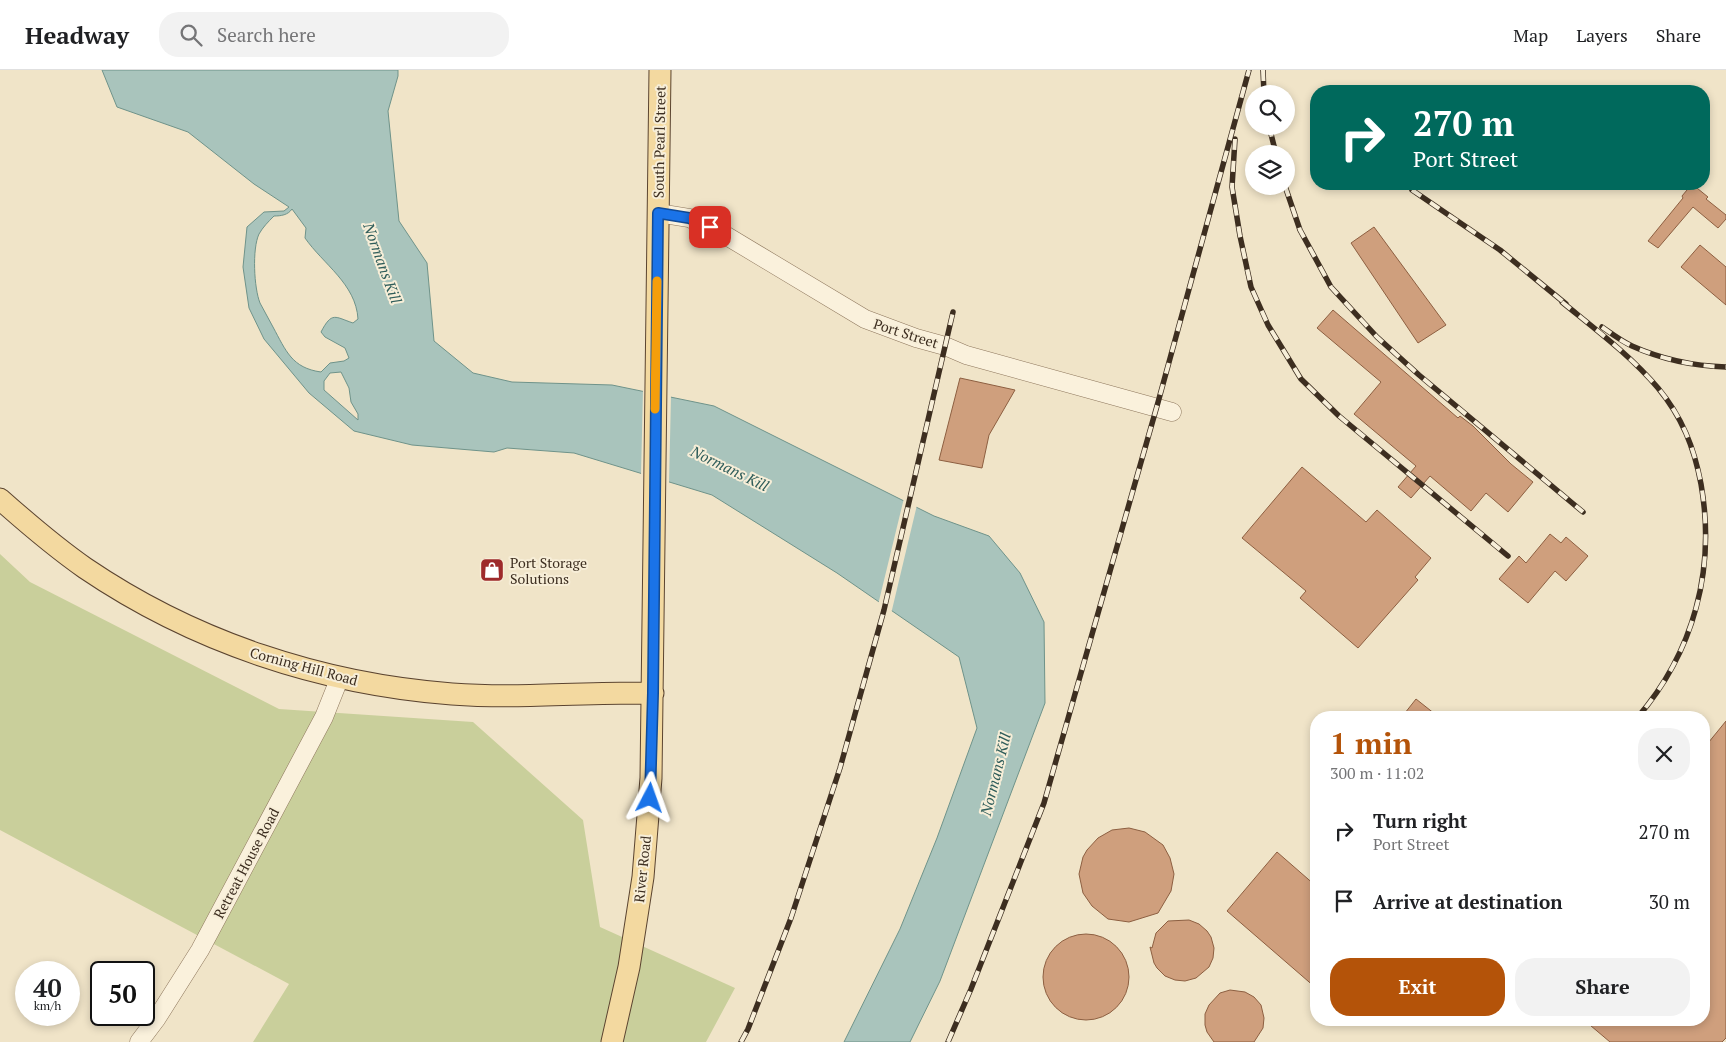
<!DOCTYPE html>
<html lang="en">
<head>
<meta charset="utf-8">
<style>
	body { margin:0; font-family:"PT Serif",serif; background:#f2f2f2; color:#202124; height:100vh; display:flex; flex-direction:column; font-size:19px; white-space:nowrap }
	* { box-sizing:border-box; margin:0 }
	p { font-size:16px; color:#757577 }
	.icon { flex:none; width:28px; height:28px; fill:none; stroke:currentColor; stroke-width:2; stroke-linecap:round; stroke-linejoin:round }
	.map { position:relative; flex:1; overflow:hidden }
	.side { position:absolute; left:1310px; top:641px; width:400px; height:315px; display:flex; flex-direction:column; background:#fff; border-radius:20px; box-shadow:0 2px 8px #0003 }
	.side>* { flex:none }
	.top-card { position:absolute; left:1310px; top:15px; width:400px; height:105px; border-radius:20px; box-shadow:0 2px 8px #0003; background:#00695c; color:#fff; overflow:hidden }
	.fabs { position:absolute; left:1245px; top:15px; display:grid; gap:10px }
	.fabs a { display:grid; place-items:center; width:50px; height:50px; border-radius:50%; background:#fff; box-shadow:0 2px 8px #0003; font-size:25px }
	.speed { position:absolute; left:15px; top:891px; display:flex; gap:10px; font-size:25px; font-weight:700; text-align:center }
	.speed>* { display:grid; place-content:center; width:65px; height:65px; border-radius:50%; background:#fff; box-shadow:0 2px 8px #0003; line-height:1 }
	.speed small { font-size:12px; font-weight:400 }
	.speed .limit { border:2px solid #111; border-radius:8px; background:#fff; color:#111 }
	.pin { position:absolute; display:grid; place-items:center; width:42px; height:42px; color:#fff; margin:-21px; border-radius:10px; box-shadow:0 2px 8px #0006 }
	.me { position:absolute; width:55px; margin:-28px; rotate:4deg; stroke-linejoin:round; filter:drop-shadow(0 0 4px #0008) }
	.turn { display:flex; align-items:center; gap:18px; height:105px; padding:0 20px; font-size:22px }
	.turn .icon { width:65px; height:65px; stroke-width:2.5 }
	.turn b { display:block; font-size:35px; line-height:42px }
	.round { display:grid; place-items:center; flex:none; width:52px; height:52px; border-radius:20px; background:#f2f2f2 }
	.headline { display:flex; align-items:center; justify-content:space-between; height:85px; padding:0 20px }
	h1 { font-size:30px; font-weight:600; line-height:38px; color:#b45309 }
	.action { display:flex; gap:10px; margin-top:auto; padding:10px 20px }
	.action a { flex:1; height:58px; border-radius:20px; background:#b45309; color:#fff; font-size:20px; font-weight:600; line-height:58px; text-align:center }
	.action a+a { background:#f2f2f2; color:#202124 }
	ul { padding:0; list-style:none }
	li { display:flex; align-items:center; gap:15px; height:70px; padding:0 20px }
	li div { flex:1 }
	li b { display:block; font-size:19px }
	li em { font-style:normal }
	header { display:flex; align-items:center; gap:30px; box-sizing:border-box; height:70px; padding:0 25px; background:#fff; border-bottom:1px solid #e0e0e0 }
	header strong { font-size:24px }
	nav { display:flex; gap:28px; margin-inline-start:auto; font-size:18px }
	.search { width:350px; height:45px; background:#f2f2f2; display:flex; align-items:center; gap:12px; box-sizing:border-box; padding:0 18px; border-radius:20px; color:#757577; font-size:19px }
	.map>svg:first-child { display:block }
	.green { fill:#c9cf9b }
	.water { fill:#a9c4bc; stroke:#6f938a; fill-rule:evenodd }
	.pier { fill:#f0e4c8 }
	.building { fill:#cf9f7d; stroke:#8d5f41 }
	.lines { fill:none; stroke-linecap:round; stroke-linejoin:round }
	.minor-casing { stroke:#8d765c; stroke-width:19 }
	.major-casing { stroke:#5b4430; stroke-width:23 }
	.minor { stroke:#faf1dc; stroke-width:18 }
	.major { stroke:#f3d9a0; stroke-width:21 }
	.rail-casing { stroke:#3d2e20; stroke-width:5.5 }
	.rail { stroke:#f7eed8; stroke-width:4; stroke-dasharray:11; stroke-linecap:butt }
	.route-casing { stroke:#114b97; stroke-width:12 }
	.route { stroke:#1a73e8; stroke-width:9 }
	.slow { stroke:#f59e0b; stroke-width:9 }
	.labels { text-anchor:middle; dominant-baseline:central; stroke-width:4; stroke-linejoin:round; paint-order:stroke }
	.street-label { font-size:14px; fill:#3d2e20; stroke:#f7eed8 }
	.poi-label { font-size:14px; fill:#3d2e20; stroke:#f7eed8; text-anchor:start }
	.water-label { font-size:15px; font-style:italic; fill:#2f5d5a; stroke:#f7eed8 }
</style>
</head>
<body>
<header>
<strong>Headway</strong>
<div class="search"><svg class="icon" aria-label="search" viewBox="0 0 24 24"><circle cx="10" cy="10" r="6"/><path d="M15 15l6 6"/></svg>Search here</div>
<nav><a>Map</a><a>Layers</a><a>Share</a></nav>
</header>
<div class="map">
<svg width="1726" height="972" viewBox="0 0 1726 972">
	<rect width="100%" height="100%" fill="#f0e4c8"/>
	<!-- green -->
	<path class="green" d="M 0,484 L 30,512 L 279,639 L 473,652 L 583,750 L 600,857 L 735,918 L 706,972 L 253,972 L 289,914 L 0,760 Z"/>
	<!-- water -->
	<path class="water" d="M 102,0 L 398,0 L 398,6 L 388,41 L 399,151 L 427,193 L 434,271 L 473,303 L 512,312 L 612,315 L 714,336 L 934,446 L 989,466 L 1020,503 L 1044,552 L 1045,633 L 940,911 L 910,972 L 844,972 L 900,859 L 937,768 L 977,658 L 959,587 L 837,503 L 712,425 L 574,383 L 507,378 L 494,382 L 412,375 L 354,361 L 309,323 L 264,269 L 249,238 L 243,197 L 247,157 L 264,142 L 284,141 L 289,137 L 254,114 L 188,62 L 117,37 ZM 292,139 L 306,158 L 305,168 C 323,194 356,214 358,249 L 353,253 C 335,247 332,241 321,262 L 325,267 L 345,278 L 349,288 L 344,291 L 330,293 L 321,302 C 292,298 286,281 273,257 C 269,249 264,241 260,233 C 254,218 252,179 259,164 C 263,157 268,152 274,146 C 281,146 288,145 292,139 ZM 341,302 L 349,318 L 351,332 L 358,344 L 358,350 L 324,320 L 324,311 L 330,303 Z"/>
	<!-- pier -->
	<path class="pier" d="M 643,319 L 671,325 L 669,415 L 641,406 Z
		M 904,428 L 917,435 L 891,544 L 878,535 Z"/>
	<!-- building -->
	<path class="building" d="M 1692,114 L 1708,127 L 1706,129 L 1726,145 L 1726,149 L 1718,158 L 1693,137 L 1658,178 L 1648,171 L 1683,128 L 1682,126 Z
		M 1374,157 L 1446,255 L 1418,273 L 1351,173 Z
		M 1700,175 L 1726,197 L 1726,235 L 1681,197 Z
		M 1333,240 L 1458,348 L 1460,346 L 1473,356 L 1511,394 L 1533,412 L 1508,442 L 1486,423 L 1471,441 L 1430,406 L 1411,428 L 1398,417 L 1416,396 L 1354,344 L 1381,312 L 1317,258 Z
		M 960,308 L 1015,320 L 989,365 L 982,398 L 939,390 Z
		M 1302,397 L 1366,452 L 1377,440 L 1431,488 L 1415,507 L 1418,510 L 1358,578 L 1300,528 L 1306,521 L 1242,468 Z
		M 1550,464 L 1561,473 L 1566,467 L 1588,486 L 1566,511 L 1555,501 L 1528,533 L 1499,509 L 1519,486 L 1526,493 Z
		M 1416,629 L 1440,648 L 1401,648 Z
		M 1726,651 L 1726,968 L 1722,972 L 1610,972 L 1584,950 L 1704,950 L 1704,678 Z
		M 1129,758 L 1145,762 L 1163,775 L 1170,788 L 1174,804 L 1171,821 L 1158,843 L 1129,852 L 1108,849 L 1092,836 L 1083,823 L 1079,804 L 1083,787 L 1087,780 L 1098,768 L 1112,760 Z
		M 1277,782 L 1316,816 L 1316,918 L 1227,841 Z
		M 1189,850 L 1199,854 L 1207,861 L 1211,867 L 1214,878 L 1213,888 L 1209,897 L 1196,908 L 1185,911 L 1175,910 L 1165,906 L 1157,898 L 1154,893 L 1150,877 L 1152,878 L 1156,863 L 1168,851 Z
		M1043 907a43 43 0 1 1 86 0a43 43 0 1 1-86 0Z
		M 1230,920 L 1245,922 L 1254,927 L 1261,935 L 1264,948 L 1263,958 L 1254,972 L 1214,972 L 1207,962 L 1205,955 L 1205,944 L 1209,935 L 1220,923 Z"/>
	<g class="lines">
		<defs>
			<path id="minor" d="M 658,143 L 689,148 L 720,162 L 865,249 L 916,268 L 945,276 L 966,285 L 1172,342
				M 139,972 L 157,948 L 200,880 L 324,647 L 340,607"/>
			<path id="major" d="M 0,429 C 27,453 55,477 85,498 C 194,572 321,614 452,624 C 519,629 586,622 653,623
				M 612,972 L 629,897 L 643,807 L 651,708 L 660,0"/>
		</defs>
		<!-- minor casing -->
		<use href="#minor" class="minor-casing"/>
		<!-- major casing -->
		<use href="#major" class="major-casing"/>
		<!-- minor -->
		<use href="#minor" class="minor"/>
		<!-- major -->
		<use href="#major" class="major"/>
		<defs>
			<path id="rail" d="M 1263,0 L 1264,24
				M 1269,56 L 1276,84
				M 1235,69 L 1232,117 L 1240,166 L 1251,217 L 1268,255 L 1301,309 L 1339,346 L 1508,486
				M 1285,116 L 1300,160 L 1331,217 L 1377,267 L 1419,305 L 1583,442
				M 1412,120 L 1500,180 L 1566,234
				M 1562,232 C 1595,259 1630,285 1658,318 C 1682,347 1694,377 1701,414 C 1716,499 1694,582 1637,648
				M 1602,257 C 1612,264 1621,271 1632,276 C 1661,289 1693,296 1726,297
				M 741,972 L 748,959 L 791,848 L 840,698 L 884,540 L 953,242
				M 948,972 L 971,919 L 1044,733 L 1157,336 L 1249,0"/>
		</defs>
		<!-- rail casing -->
		<use href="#rail" class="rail-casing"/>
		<!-- rail -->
		<use href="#rail" class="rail"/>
	</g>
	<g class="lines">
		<defs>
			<path id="route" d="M 650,728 L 653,623 L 658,143 L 689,148 L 710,157"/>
		</defs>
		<!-- route casing -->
		<use href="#route" class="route-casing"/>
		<!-- route -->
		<use href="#route" class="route"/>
		<!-- slow -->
		<path class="slow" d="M 655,339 L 657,211"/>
	</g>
	<!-- icons -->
	<defs>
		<symbol id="shop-square" viewBox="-11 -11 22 22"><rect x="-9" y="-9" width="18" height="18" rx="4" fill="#9e2a2b" stroke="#f7eed8"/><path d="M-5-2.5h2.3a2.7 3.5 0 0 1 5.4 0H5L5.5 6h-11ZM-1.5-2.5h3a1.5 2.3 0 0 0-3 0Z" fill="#fff"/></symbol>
	</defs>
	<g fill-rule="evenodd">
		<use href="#shop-square" x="478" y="486" width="28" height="28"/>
	</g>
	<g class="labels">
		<!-- street labels -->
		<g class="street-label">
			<text transform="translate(659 72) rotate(-89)">South Pearl Street</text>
			<text transform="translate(906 263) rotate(18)">Port Street</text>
			<text transform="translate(304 596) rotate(15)">Corning Hill Road</text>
			<text transform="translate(246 793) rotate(-62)">Retreat House Road</text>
			<text transform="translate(642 799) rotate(-84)">River Road</text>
		</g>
		<!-- poi labels -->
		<g class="poi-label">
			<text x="510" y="492">Port Storage<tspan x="510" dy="16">Solutions</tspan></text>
		</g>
		<!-- water labels -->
		<g class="water-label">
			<text transform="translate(383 193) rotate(70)">Normans Kill</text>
			<text transform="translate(730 398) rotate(26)">Normans Kill</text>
			<text transform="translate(995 704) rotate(-76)">Normans Kill</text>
		</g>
	</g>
</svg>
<div class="fabs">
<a><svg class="icon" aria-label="search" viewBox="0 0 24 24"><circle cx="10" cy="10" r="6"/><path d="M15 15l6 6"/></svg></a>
<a><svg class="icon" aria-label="layers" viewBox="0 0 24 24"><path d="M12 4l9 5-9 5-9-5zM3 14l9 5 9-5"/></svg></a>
</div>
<div class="speed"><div>40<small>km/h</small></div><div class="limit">50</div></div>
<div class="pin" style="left:710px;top:157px;background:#d93025"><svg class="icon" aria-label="arrive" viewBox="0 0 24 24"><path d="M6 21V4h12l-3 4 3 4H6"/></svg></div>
<svg class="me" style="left:650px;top:728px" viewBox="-20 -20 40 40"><path d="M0-17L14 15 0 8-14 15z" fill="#1a73e8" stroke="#fff" stroke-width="4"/></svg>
<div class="top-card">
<div class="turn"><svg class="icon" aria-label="right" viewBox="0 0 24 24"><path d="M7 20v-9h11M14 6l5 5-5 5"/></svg><div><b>270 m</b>Port Street</div></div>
</div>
<section class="side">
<div class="headline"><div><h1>1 min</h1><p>300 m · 11:02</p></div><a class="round"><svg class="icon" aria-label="close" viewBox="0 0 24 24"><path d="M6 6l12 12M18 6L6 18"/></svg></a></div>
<ul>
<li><svg class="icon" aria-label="right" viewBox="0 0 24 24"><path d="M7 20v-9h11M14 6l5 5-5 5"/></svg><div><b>Turn right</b><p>Port Street</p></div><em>270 m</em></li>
<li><svg class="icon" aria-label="arrive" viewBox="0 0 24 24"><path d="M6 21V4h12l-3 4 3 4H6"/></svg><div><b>Arrive at destination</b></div><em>30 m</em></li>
</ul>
<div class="action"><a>Exit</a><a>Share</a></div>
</section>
</div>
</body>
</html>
